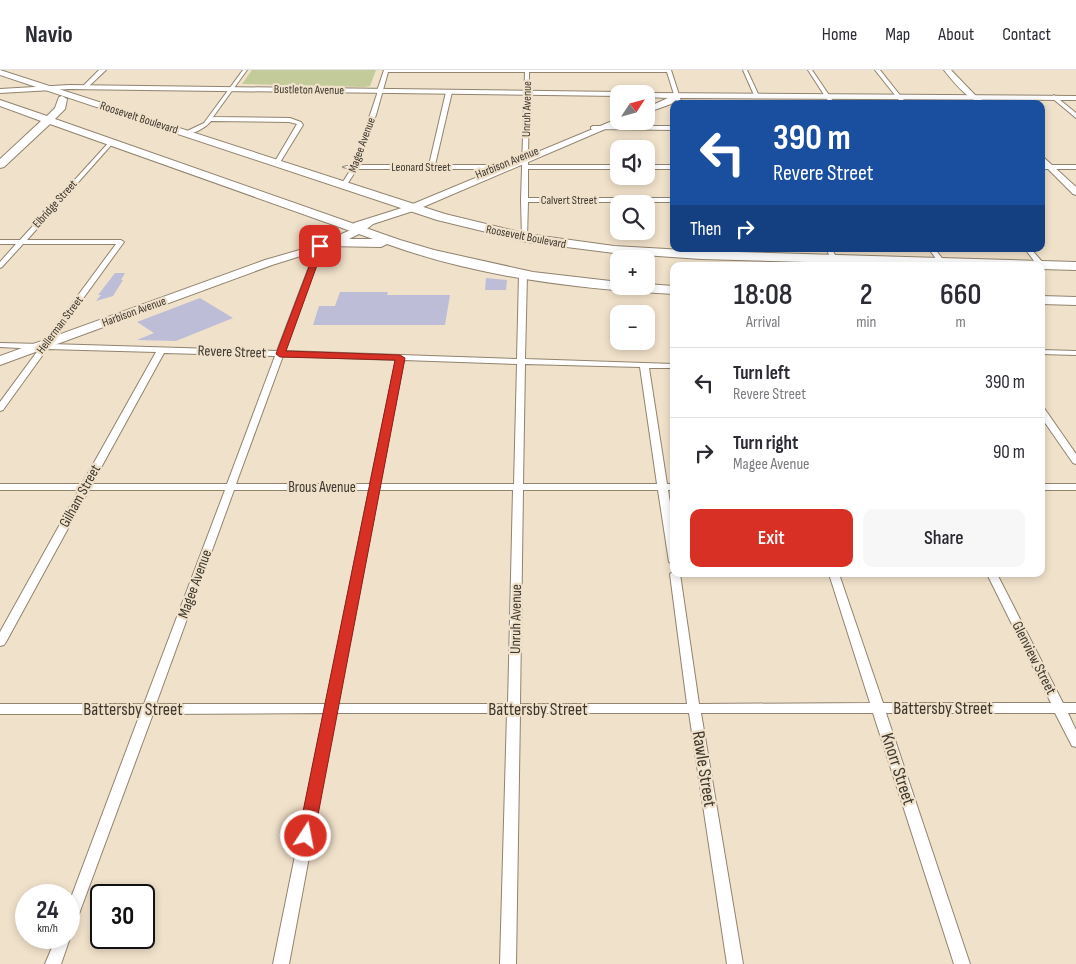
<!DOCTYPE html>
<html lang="en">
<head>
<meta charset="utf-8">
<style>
	body { margin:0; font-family:"Sofia Sans Condensed",sans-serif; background:#f7f7f7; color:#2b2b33; height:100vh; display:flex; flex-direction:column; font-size:19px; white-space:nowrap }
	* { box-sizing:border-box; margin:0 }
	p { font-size:16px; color:#7c7c81 }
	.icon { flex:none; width:28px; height:28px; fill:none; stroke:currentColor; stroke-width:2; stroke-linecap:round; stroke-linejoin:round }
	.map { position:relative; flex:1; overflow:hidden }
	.sheet { position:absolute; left:670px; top:192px; width:375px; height:315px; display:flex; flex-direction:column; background:#fff; border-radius:10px; box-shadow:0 2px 8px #0003 }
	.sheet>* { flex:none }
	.banner { position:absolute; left:670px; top:30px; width:375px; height:152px; border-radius:10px; box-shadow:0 2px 8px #0003; background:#1a4fa0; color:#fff; overflow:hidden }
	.needle { width:32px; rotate:54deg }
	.controls { position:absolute; left:610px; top:15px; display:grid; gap:10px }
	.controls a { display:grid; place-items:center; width:45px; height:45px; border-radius:10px; background:#fff; box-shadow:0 2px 8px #0003; font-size:25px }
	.speed { position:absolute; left:15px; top:814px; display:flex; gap:10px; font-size:25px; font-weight:700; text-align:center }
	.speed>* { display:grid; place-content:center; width:65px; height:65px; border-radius:50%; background:#fff; box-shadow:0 2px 8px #0003; line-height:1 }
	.speed small { font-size:12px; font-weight:400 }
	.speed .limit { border:2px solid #111; border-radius:8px; background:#fff; color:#111 }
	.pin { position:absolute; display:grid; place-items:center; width:42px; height:42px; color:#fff; margin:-21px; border-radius:10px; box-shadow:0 2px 8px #0006 }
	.me { position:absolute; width:55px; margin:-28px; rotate:11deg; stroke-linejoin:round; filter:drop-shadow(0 0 4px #0008) }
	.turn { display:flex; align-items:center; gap:18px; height:105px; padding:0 20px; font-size:22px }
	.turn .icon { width:65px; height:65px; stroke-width:2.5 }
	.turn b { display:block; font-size:35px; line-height:42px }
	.then { display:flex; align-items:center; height:48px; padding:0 20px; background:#0003; gap:10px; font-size:19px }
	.eta { display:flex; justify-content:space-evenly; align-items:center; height:85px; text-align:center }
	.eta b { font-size:30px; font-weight:600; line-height:35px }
	.primary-button { display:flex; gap:10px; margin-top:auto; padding:10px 20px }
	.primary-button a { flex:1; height:58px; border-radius:10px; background:#d93025; color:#fff; font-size:20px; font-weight:600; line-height:58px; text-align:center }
	.primary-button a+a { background:#f7f7f7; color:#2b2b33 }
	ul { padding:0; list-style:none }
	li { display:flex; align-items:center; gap:15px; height:70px; padding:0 20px; border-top:1px solid #e1e1e2 }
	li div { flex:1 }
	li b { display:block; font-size:19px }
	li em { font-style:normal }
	header { display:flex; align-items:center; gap:30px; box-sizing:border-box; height:70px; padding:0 25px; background:#fff; border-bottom:1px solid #e1e1e2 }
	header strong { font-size:24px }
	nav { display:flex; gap:28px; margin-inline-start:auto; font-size:18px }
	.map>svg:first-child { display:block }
	.green { fill:#c4cb9a }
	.building { fill:#bebdd7 }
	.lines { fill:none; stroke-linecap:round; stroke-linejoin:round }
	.street-casing { stroke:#91836e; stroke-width:2 }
	.secondary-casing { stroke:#91836e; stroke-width:2 }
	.primary-casing { stroke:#91836e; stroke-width:2 }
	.highway-casing { stroke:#91836e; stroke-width:2 }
	.street { fill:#fff; fill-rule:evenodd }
	.secondary { fill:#fff; fill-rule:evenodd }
	.primary { fill:#fff; fill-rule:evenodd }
	.highway { fill:#fff; fill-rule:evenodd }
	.route { fill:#d93025; stroke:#8d1f18 }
	.labels { text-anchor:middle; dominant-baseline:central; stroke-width:4.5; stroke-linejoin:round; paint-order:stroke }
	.far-street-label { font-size:12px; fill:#3d372e; stroke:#f0e1ca }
	.street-label { font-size:15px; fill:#3d372e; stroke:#f0e1ca }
	.near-street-label { font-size:18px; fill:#3d372e; stroke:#f0e1ca }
</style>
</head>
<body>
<header>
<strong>Navio</strong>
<nav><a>Home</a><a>Map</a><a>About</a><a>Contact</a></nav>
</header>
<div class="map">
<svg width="1076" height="894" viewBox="0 0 1076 894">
	<rect width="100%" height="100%" fill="#f0e1ca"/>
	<!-- green -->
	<path class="green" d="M 252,0 L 376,0 L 370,16 L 364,17 L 242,14 Z"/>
	<!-- building -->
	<path class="building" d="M 115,203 L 125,203 L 121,210 L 123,210 L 113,226 L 96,231 L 101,225 L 98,225 Z
		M 486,208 L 507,210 L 506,220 L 485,220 Z
		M 340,222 L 388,222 L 387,225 L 450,225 L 445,255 L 313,255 L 319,236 L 335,236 Z
		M 200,228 L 233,248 L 176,271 L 137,270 L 154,263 L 137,252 Z"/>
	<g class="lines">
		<defs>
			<path id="street" d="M 243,0 L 247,0 L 213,47 L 290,48 L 301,52 L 303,55 L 279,94 L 274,93 L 297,54 L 289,52 L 211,51 C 206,58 191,66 183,63 L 204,53 Z
				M 384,0 L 671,0 L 682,34 L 677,34 L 667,2 L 529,2 L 528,95 L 619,95 L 619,99 L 528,99 L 528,128 L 674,128 L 674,132 L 528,132 L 527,168 L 522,169 L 521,130 L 525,2 L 388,2 L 376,45 L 358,95 L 429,95 L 446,22 L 449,20 L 452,22 L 435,95 L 496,95 L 499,97 L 496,99 L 357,99 L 346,116 L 342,116 L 341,115 L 351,99 L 343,97 L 352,95 L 356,87 L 377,24 L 377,21 Z
				M 743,0 L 747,0 L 759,26 L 754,25 Z
				M 808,0 L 812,0 L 835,34 L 830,34 Z
				M 875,0 L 880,0 L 907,34 L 902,34 Z
				M 1054,25 L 1076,43 L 1076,48 L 1052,28 Z
				M 593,56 L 674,56 L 674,60 L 591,59 L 591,57 Z
				M 111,70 L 113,71 L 113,73 L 27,170 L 121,170 L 124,172 L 50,274 L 277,281 L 317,176 L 320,174 L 323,176 L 285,281 L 517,289 L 519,204 L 523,202 L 527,204 L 525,289 L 674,294 L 674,298 L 649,298 L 667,414 L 674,414 L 674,420 L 668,420 L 674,457 L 674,495 L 669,492 L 658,420 L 523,420 L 520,634 L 687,634 L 670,504 L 674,501 L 674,504 L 680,504 L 699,634 L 870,633 L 829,504 L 839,504 L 883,633 L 1051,633 L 987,504 L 997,504 L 1063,633 L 1076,633 L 1076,643 L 1068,643 L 1076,660 L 1076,677 L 1072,676 L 1055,643 L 886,643 L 970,894 L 954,894 L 873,643 L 701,643 L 743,894 L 727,894 L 689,643 L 520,643 L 516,894 L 500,894 L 507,643 L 336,643 L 289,894 L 273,894 L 324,643 L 153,644 L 76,852 L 74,857 L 69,859 L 69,833 L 140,644 L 0,644 L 0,634 L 144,634 L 225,420 L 89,420 L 6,572 L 4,575 L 0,576 L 0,562 L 79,420 L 0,420 L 0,414 L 82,414 L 156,282 L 47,279 L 3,340 L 0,341 L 0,332 L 39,279 L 0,277 L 0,273 L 42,274 L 116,174 L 23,174 L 2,197 L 0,198 L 0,192 L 16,174 L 0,174 L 0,170 L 20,170 ZM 164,283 L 275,286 L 227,414 L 92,414 ZM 283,286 L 396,290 L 370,414 L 236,414 ZM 404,290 L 517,294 L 514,414 L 380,414 ZM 525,294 L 640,297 L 657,414 L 523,414 ZM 234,420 L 369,420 L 326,634 L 156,634 ZM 379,420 L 513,420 L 508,634 L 338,634 Z
				M 646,95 L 674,95 L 674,99 L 646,99 Z
				M 1041,95 L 1076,95 L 1076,99 L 1041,99 Z
				M 826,179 L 832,179 L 837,189 L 836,190 L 832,190 Z
				M 929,179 L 935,179 L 945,192 L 943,193 L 939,193 Z
				M 1025,179 L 1031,179 L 1045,195 L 1043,196 L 1038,196 Z
				M 1041,280 L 1076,281 L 1076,285 L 1041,284 Z
				M 1041,337 L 1044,338 L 1076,384 L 1076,394 L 1073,393 L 1041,347 Z
				M 1041,414 L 1076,414 L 1076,420 L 1041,420 Z
				M 69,864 L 70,868 L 61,894 L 45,894 L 56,868 L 69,868 Z"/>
			<path id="secondary" d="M 99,0 L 106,0 L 87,18 L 83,18 L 83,16 Z
				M 944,0 L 951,0 L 976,26 L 989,34 C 971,34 955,14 944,0 Z
				M 1041,85 L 1076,117 L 1076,125 L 1073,124 L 1041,92 Z"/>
			<path id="primary" d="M 69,15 L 619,22 L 623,24 L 619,24 L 619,26 L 69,19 L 0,23 L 0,19 Z
				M 646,23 L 1076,26 L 1076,30 L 678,28 L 671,34 L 646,43 L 646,38 L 668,28 L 646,27 L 646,24 L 643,24 Z
				M 617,49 L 619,49 L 619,51 L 624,51 L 416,140 L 373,154 L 363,162 L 339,174 L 272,195 L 0,295 L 0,286 L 265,190 L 317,175 L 355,158 L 353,155 L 354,153 L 408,136 Z"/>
			<path id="highway" d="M 0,0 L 445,144 L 527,164 L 614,176 L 701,181 L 1076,192 L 1076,200 L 1041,199 L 1041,196 L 944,196 L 701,189 L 614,183 L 527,172 L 437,150 L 0,5 Z
				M 62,26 L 67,29 L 65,39 L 55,49 L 400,170 L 434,180 L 533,202 L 619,212 L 619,216 L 646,216 L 646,214 L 674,216 L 674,224 C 577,219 478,207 387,174 L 381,177 L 325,176 L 323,173 L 329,169 L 373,169 L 50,54 L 4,97 L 0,98 L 0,89 L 41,51 L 0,36 L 0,30 L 47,46 L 55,38 L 59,27 Z
				M 1041,226 L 1076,227 L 1076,235 L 1041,234 Z"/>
		</defs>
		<!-- street casing -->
		<use href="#street" class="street-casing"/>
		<!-- secondary casing -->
		<use href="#secondary" class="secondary-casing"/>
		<!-- primary casing -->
		<use href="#primary" class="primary-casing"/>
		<!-- highway casing -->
		<use href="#highway" class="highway-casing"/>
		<!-- street -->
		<use href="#street" class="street"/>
		<!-- secondary -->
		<use href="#secondary" class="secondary"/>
		<!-- primary -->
		<use href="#primary" class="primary"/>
		<!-- highway -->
		<use href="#highway" class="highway"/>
	</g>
	<!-- route -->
	<path class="route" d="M 320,174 L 324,176 L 286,281 L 400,285 L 405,288 L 314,766 L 312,771 L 306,773 L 301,771 L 298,766 L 395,290 L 280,287 L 276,284 L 317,176 Z"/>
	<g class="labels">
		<!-- far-street labels -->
		<g class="far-street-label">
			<text transform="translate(309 20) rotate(1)">Bustleton Avenue</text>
			<text transform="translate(527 39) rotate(-89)">Unruh Avenue</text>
			<text transform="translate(139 48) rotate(18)">Roosevelt Boulevard</text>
			<text transform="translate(362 75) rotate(-70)">Magee Avenue</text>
			<text transform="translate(507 93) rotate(-22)">Harbison Avenue</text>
			<text x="421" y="97">Leonard Street</text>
			<text x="569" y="130">Calvert Street</text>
			<text transform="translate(55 134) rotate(-48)">Elbridge Street</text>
			<text transform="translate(526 167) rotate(11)">Roosevelt Boulevard</text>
			<text transform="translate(134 242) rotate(-20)">Harbison Avenue</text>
			<text transform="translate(60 255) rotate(-53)">Hellerman Street</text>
		</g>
		<!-- street labels -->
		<g class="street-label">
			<text transform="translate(232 282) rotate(2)">Revere Street</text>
			<text x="322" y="417">Brous Avenue</text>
			<text transform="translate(80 426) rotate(-61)">Gilham Street</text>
			<text transform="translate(195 514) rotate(-70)">Magee Avenue</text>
			<text transform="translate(516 549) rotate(-89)">Unruh Avenue</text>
			<text transform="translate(1034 588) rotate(63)">Glenview Street</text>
		</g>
		<!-- near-street labels -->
		<g class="near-street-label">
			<text x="943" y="638">Battersby Street</text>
			<text x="133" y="639">Battersby Street</text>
			<text x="538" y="639">Battersby Street</text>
			<text transform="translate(704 699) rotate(81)">Rawle Street</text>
			<text transform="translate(898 699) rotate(72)">Knorr Street</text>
		</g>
	</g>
</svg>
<div class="controls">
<a><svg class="needle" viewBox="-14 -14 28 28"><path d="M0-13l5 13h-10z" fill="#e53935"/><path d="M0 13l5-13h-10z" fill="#7c7c81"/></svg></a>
<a><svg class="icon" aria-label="sound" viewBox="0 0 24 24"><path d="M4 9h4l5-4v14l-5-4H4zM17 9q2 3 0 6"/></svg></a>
<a><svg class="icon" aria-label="search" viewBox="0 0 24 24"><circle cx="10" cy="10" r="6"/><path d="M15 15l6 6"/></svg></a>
<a>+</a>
<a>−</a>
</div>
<div class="speed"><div>24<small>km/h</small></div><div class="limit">30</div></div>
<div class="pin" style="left:320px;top:176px;background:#d93025"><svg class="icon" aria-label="arrive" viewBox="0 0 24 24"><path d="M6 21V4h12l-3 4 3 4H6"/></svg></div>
<svg class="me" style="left:306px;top:766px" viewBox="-20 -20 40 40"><circle r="17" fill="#d93025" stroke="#fff" stroke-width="3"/><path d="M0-11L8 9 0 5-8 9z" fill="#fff"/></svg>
<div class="banner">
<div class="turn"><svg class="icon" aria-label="left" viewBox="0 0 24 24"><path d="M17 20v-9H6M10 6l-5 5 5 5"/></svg><div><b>390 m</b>Revere Street</div></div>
<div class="then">Then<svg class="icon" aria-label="right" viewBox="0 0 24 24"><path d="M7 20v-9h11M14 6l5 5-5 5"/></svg></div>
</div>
<section class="sheet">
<div class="eta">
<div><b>18:08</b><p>Arrival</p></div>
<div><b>2</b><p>min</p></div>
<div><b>660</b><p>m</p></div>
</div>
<ul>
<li><svg class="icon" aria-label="left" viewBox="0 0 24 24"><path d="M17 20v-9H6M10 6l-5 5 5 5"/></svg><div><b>Turn left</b><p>Revere Street</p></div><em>390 m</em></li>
<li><svg class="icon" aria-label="right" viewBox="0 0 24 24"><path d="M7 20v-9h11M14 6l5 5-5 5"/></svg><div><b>Turn right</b><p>Magee Avenue</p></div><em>90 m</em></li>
</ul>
<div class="primary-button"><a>Exit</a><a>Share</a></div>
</section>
</div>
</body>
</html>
